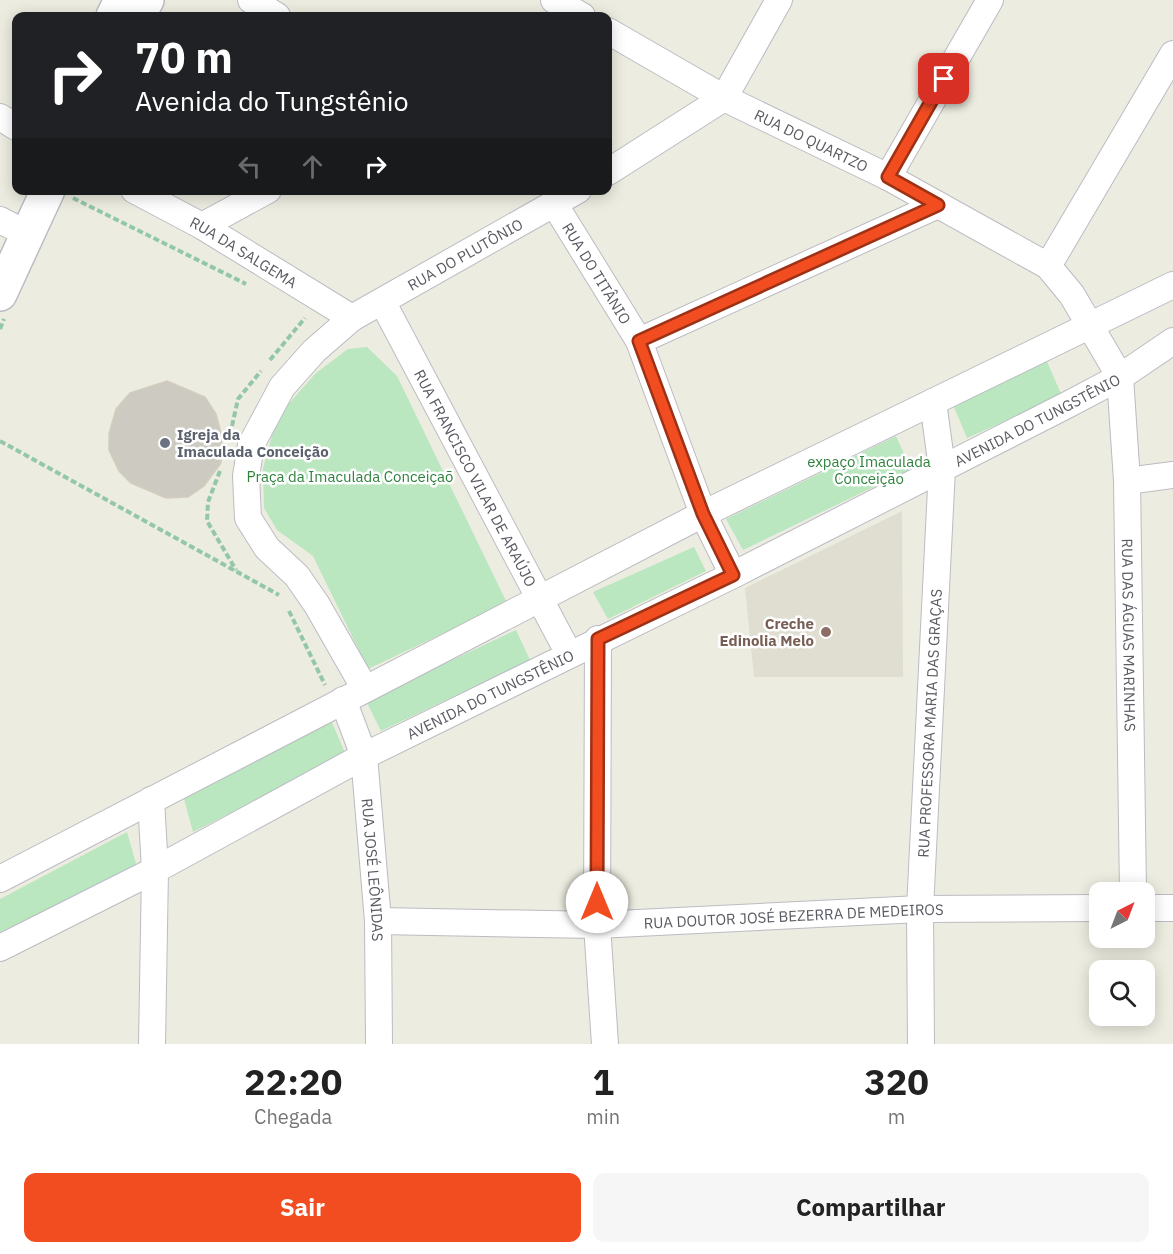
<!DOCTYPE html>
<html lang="pt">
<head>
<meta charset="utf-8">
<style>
	body { margin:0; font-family:"IBM Plex Sans",sans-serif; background:#f6f6f6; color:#222; height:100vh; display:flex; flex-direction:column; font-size:22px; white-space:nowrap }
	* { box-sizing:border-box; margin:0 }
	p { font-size:20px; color:#767676 }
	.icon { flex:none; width:33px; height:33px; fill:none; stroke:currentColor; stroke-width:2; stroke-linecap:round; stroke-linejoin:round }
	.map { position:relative; height:1044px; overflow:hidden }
	.drawer { display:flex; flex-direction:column; background:#fff; flex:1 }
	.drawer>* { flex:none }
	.top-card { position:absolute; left:12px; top:12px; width:600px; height:183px; border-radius:12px; box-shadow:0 3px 15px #0003; background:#202124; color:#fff; overflow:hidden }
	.needle { width:39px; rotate:42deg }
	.controls { position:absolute; left:1089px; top:882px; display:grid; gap:12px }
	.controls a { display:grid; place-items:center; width:66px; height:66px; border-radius:12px; background:#fff; box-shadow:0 3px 15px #0003; font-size:30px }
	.pin { position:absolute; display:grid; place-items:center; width:51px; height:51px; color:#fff; margin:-26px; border-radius:12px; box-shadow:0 3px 9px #0006 }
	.me { position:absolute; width:66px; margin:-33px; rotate:0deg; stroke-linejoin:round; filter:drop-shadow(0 0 4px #0008) }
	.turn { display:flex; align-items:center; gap:21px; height:126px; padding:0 24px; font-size:27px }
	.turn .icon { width:78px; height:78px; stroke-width:2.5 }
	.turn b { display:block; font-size:42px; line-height:51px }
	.lanes { display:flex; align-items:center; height:57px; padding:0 24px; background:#0003; justify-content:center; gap:30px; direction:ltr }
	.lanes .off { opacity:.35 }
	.eta { display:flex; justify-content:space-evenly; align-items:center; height:102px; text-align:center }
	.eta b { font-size:36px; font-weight:800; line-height:42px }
	.primary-button { display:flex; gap:12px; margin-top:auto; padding:12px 24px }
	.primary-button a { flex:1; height:69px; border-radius:12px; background:#f24c21; color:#fff; font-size:24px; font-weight:800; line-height:69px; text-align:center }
	.primary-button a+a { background:#f6f6f6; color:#222 }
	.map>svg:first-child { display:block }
	.education { fill:#dfded0 }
	.green { fill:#bae6c0 }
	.building { fill:#cdcac1; stroke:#d2cebe; stroke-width:1.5 }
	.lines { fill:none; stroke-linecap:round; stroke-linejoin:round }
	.street-casing { stroke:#bbbcc3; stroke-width:28 }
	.secondary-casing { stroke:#bbbdc5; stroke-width:36 }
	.path { stroke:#93c7a9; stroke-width:4; stroke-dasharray:6 3; stroke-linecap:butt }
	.street { stroke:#fff; stroke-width:26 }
	.secondary { stroke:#fff; stroke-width:33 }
	.route-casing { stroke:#9d3115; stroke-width:15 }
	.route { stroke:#f24c21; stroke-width:10 }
	.worship-dot { fill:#6b7280; stroke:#fff; stroke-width:2 }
	.education-dot { fill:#8d6e63; stroke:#fff; stroke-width:2 }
	.labels { text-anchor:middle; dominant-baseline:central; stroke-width:5; stroke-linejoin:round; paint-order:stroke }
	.street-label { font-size:15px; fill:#595b62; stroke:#fff }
	.worship-label { font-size:15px; font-weight:bold; fill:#5b616d; stroke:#fff; text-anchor:start }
	.park-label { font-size:15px; fill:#2f833e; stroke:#fff }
	.education-label { font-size:15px; font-weight:bold; fill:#785e54; stroke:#fff; text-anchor:end }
</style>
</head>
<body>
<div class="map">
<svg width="1173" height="1044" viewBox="0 0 1173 1044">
	<rect width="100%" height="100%" fill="#edece0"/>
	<!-- education -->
	<path class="education" d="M 902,511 L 903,677 L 754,677 L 745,588 Z"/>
	<!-- green -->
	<path class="green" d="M 367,347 L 397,376 L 507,603 L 368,669 L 313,556 L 277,530 L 264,508 L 263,468 L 277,417 L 316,373 L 348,349 Z
		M 1045,357 L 1062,396 L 967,438 L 954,407 Z
		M 896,436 L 911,469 L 743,550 L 726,519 Z
		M 694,547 L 706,571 L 608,619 L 593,592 Z
		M 516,630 L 530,660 L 381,731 L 366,701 Z
		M 331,720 L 346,755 L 193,832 L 184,799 Z
		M 127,832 L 137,867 L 0,932 L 0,899 Z"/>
	<!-- building -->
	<path class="building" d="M 167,381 L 205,397 L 216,414 L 222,437 L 221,463 L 204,486 L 188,497 L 166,498 L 131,483 L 119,471 L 109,450 L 109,434 L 116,409 L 130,393 Z"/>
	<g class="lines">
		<defs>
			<g id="street">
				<path d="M 251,0 L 277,16"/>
				<path d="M 554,0 L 582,16"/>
				<path id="s1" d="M 608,31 L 724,98 L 888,177 L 1048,266 L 1072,295 L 1120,377 L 1127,481 L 1133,892"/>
				<path d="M 0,117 L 16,127"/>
				<path d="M 608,172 L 724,98 L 779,0"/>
				<path d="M 888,177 L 990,0"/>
				<path id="s2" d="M 134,190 L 202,226 L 352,318"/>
				<path id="s3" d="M 555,205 L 639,341 L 703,514 L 733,575"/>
				<path d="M 0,220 L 29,235"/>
				<path d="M 202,226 L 268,190"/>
				<path d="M 1048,266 L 1173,54"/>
				<path id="s4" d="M 383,303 L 569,654"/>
				<path d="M 639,341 L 938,205"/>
				<path d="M 1127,481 L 1173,475"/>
				<path d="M 598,639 L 597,925 L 605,1044"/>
				<path id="s5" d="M 365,689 L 317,605 L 297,576 L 267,548 L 248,518 L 246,476 L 251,445 L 282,387 L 314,351 L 352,318 L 578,190"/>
				<path id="s6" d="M 343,700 L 364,756 L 378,921 L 379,1044"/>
				<path d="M 151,800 L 155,870 L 152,1044"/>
				<path d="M 0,879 L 703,514 L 1173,285"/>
				<path d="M 1144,908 L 1173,908"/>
				<path id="s7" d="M 378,921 L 597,925 L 920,909 L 1100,908"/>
				<path id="s8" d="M 0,948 L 155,870 L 364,756 L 733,575 L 1069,404 L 1120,377 L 1173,341"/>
				<path id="s9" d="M 921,1044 L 920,909 L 942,468 L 933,402"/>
			</g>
			<path id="secondary" d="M 113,16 L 121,0
				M 138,16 L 147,0
				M 0,294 L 48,190"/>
		</defs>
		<!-- street casing -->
		<use href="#street" class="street-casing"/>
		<!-- secondary casing -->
		<use href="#secondary" class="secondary-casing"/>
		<!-- path -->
		<path class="path" d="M 73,198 L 246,284
			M 0,329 L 4,319
			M 270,360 L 305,318
			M 232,426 L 238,399 L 261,371
			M 0,441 L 279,595
			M 220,471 L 208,502 L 207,521 L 236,570
			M 289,611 L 325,685"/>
		<!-- street -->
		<use href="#street" class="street"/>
		<!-- secondary -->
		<use href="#secondary" class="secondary"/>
	</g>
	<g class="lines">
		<defs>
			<path id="route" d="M 597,902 L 598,639 L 733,575 L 703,514 L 639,341 L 938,205 L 888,177 L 944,79"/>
		</defs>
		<!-- route casing -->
		<use href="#route" class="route-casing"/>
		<!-- route -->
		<use href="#route" class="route"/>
	</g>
	<!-- markers -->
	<circle class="worship-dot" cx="165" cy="443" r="6"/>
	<circle class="education-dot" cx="826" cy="632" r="6"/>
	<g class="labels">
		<!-- street labels -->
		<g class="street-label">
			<text stroke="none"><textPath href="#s1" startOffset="231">RUA DO QUARTZO</textPath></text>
			<text stroke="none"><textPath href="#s2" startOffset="126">RUA DA SALGEMA</textPath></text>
			<text stroke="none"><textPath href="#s5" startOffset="576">RUA DO PLUTÔNIO</textPath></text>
			<text stroke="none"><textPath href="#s3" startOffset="80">RUA DO TITÂNIO</textPath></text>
			<text stroke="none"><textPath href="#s8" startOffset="1164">AVENIDA DO TUNGSTÊNIO</textPath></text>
			<text stroke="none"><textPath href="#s4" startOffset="198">RUA FRANCISCO VILAR DE ARAÚJO</textPath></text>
			<text stroke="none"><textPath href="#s1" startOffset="890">RUA DAS ÁGUAS MARINHAS</textPath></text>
			<text stroke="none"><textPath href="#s8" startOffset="552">AVENIDA DO TUNGSTÊNIO</textPath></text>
			<text stroke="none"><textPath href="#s9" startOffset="321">RUA PROFESSORA MARIA DAS GRAÇAS</textPath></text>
			<text stroke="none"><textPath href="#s6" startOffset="174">RUA JOSÉ LEÔNIDAS</textPath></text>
			<text stroke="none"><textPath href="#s7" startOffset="416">RUA DOUTOR JOSÉ BEZERRA DE MEDEIROS</textPath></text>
		</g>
		<!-- worship labels -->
		<g class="worship-label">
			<text x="177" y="434">Igreja da<tspan x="177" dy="17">Imaculada Conceição</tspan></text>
		</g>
		<!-- park labels -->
		<g class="park-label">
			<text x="869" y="461">expaço Imaculada<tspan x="869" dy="17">Conceição</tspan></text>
			<text x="350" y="476">Praça da Imaculada Conceiçaõ</text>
		</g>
		<!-- education labels -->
		<g class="education-label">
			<text x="814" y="623">Creche<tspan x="814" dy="17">Edinolia Melo</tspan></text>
		</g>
	</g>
</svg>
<div class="controls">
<a><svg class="needle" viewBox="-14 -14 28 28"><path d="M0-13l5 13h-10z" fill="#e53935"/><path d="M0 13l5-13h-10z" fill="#767676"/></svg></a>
<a><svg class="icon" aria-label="search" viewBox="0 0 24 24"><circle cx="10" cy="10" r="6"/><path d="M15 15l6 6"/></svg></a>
</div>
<div class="pin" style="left:944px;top:79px;background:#d93025"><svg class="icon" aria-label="arrive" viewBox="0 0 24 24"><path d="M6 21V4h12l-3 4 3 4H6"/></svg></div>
<svg class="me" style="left:597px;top:902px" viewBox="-20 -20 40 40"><circle r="19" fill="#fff"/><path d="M0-13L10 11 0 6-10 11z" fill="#f24c21"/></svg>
<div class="top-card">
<div class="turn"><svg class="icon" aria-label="right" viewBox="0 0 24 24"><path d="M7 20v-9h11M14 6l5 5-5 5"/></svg><div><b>70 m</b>Avenida do Tungstênio</div></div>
<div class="lanes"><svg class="icon off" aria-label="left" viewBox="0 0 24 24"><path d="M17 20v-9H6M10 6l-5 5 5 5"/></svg><svg class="icon off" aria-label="ahead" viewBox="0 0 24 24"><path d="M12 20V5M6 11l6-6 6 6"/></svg><svg class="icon" aria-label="right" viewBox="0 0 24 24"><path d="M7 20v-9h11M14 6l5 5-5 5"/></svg></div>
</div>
</div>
<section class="drawer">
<div class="eta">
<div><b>22:20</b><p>Chegada</p></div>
<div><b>1</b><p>min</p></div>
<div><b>320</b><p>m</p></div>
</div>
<div class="primary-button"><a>Sair</a><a>Compartilhar</a></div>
</section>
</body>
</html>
